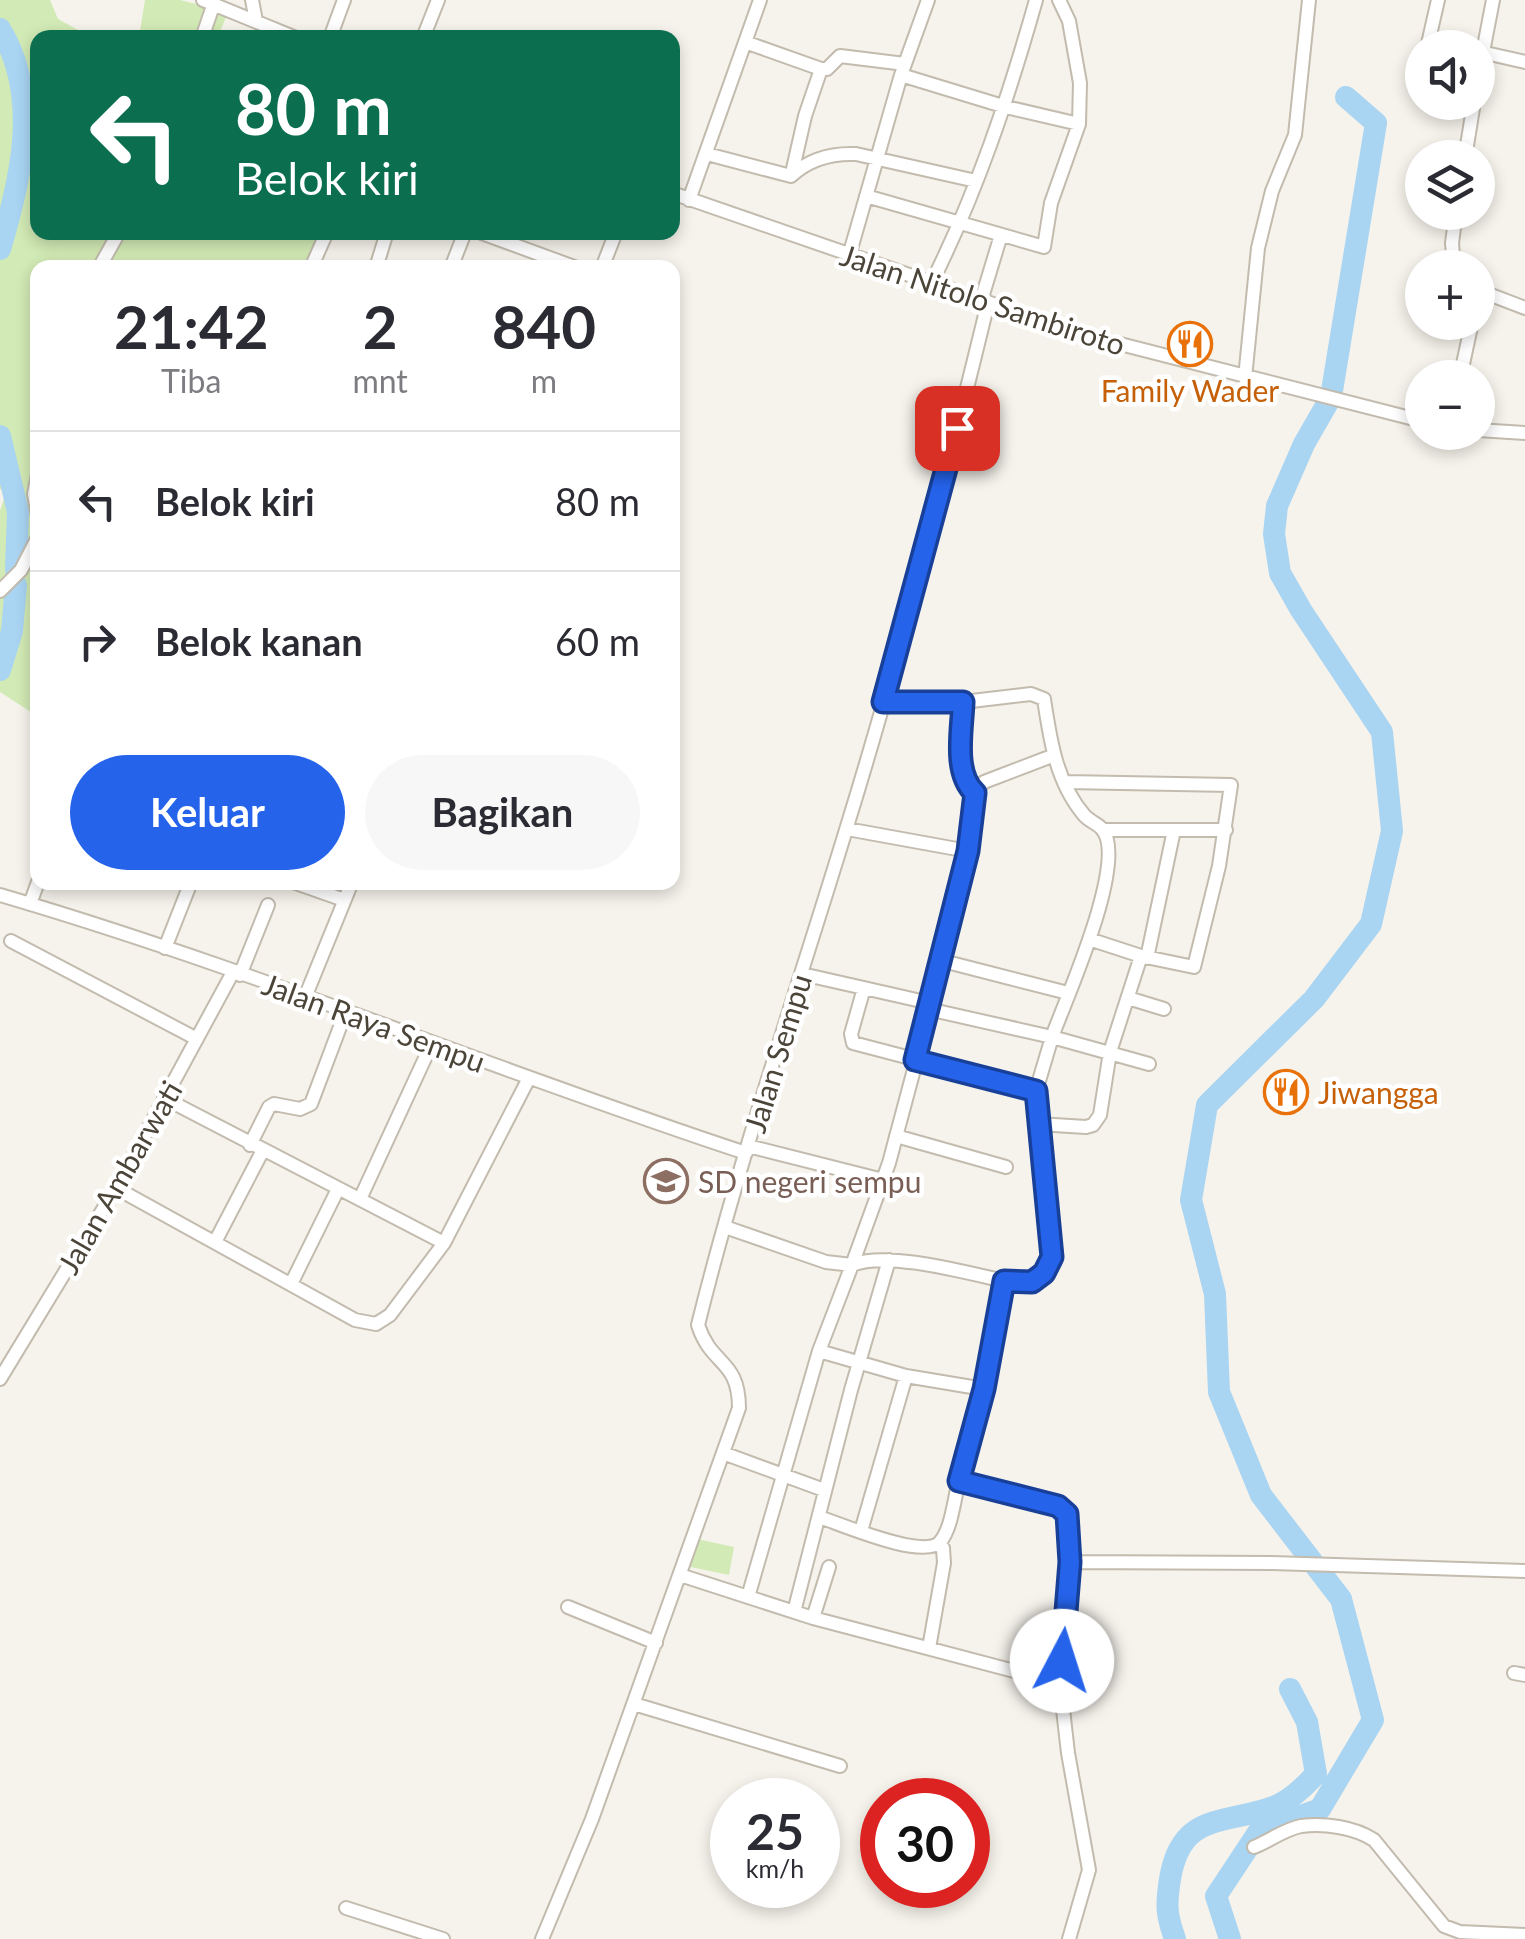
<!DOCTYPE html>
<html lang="id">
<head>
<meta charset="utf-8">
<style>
	body { margin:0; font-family:Lato,sans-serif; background:#f7f7f7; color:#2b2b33; height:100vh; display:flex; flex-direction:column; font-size:38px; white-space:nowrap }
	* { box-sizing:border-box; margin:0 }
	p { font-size:32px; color:#7c7c81 }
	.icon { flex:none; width:55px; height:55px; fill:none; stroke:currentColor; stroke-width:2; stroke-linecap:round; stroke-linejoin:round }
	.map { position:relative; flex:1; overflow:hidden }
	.panel { position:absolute; left:30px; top:260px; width:650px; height:630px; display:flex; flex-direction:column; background:#fff; border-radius:20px; box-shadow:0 5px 15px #0003 }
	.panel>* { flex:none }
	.banner { position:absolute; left:30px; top:30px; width:650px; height:210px; border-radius:20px; box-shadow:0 5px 15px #0003; background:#0b6e4f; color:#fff; overflow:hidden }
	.fabs { position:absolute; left:1405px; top:30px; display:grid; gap:20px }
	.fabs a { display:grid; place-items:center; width:90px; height:90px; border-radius:50%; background:#fff; box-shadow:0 5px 15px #0003; font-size:50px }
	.speed { position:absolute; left:710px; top:1778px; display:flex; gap:20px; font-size:50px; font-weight:700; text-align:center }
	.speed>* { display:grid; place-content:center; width:130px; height:130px; border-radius:50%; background:#fff; box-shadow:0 5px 15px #0003; line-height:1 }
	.speed small { font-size:25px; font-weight:400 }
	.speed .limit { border:15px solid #d22; background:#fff; color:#111 }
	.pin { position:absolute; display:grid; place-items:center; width:85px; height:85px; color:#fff; margin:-42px; border-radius:20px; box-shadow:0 5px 15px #0006 }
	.me { position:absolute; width:110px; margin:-55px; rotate:5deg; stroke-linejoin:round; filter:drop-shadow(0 0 8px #0008) }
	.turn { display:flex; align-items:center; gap:35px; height:210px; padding:0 40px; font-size:45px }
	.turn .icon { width:130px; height:130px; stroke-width:2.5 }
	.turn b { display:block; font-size:70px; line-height:85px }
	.eta { display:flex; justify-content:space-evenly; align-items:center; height:170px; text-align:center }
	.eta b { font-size:60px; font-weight:700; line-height:70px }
	.button { display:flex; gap:20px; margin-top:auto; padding:20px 40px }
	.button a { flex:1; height:115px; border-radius:60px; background:#2563eb; color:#fff; font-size:40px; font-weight:700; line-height:115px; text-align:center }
	.button a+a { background:#f7f7f7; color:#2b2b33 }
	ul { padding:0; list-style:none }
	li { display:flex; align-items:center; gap:30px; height:140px; padding:0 40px; border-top:2px solid #e1e1e2 }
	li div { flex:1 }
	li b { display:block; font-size:38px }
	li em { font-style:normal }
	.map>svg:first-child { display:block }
	.green { fill:#d2eab5 }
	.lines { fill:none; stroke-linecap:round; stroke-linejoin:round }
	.river { stroke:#a9d4f2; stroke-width:22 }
	.minor-casing { stroke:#c2bbae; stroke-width:16 }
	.minor { stroke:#fff; stroke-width:12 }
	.route-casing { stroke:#184099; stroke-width:25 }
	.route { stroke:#2563eb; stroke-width:18 }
	.labels { text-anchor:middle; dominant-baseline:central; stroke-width:9; stroke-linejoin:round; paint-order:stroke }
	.street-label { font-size:30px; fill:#4b4439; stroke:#fff }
	.food-label { font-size:30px; fill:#c56008; stroke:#fff }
	.education-label { font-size:30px; fill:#785e54; stroke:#fff; text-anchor:start }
</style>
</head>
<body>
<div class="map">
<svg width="1525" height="1939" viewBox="0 0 1525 1939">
	<rect width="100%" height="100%" fill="#f6f3ec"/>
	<!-- green -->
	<path class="green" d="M 0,0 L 50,0 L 58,19 L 87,35 L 38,38 L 38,232 L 324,233 L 310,267 L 38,268 L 37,716 L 0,692 L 0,511 L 6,492 L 0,489 Z
		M 145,0 L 180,0 L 228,12 L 218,37 L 139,37 Z
		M 697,1539 L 734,1547 L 729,1575 L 686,1566 Z"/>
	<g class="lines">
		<!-- river -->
		<path class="river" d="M 0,29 C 41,96 21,179 0,249
			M 0,436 L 18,512 L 16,570
			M 0,670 L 12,631 L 16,585
			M 1175,1939 C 1166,1914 1166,1905 1170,1879 C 1181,1812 1223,1825 1273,1807 C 1288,1802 1305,1786 1316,1774 L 1307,1722 L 1290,1689
			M 1230,1939 L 1216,1896 L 1259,1831 L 1320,1809 L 1373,1720 L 1341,1599 L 1261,1495 L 1219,1392 L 1215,1294 L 1191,1200 L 1207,1105 L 1314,999 L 1371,924 L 1392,831 L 1382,732 L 1301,610 L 1280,573 L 1274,534 L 1277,506 L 1304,444 L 1331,397 L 1376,123 L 1346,97"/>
		<defs>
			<path id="minor" d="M 203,0 L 296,38
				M 252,0 L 256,21
				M 202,38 L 214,3
				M 330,38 L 344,0
				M 423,38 L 438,0
				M 745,42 L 821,69 L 827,69 L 840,56 L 905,64
				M 1427,48 L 1438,0
				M 1481,52 L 1525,62
				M 901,75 L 1006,107 L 1079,124
				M 1478,78 L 1493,0
				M 707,154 L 791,176 C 809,159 831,153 856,154 L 976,181
				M 1465,158 L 1474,102
				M 792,173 L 805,116 L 821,69
				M 672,193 L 1077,333 L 1422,421
				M 866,196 L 1044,247 L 1051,203 L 1079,124 L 1080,83 L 1069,21 L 1059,0
				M 689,200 L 760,0
				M 479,232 L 577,268
				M 849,256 L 901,75 L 928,0
				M 99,268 L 119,232
				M 311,268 L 327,232
				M 376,268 L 387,232
				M 451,268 L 465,232
				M 602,268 L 616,232
				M 1454,268 L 1452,243 L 1456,212
				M 931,284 C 977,192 1008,99 1036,0
				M 1478,290 L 1525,308
				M 981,301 L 1001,235
				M 1245,378 L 1258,248 L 1272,191 L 1295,135 L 1309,0
				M 1460,378 L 1472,322
				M 1478,430 L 1525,433
				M 38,474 L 34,494 L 38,516
				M 0,591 L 21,570 L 38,537
				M 883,702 L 963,702 L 1031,694 L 1044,699 C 1050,739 1056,782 1084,815 C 1089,821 1098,824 1102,829 C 1129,860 1065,1001 1052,1037 L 928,1009
				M 963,702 C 962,730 953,772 975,793 L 984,782 L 1052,756
				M 1066,782 L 1231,785 L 1219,866 L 1194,967 L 1141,956 L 1092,940
				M 847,829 L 968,851
				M 1103,830 L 1226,830
				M 293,882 L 344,900
				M 0,895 C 253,969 496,1071 746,1153
				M 30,904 L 38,882
				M 11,941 L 197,1039
				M 165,948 L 191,882
				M 1147,958 L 1174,830
				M 943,961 L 1068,993
				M 802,974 L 930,1003
				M 240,975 L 268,905
				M 864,988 L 851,1034 L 853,1043 L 1036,1091
				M 306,995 L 352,882
				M 1128,998 L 1164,1009
				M 164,1098 L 444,1243
				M 1038,1124 L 1086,1127 L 1093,1125 L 1100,1115 L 1110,1052 L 1141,956
				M 896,1136 L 1006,1167
				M 250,1145 L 269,1107 L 274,1104 L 300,1109 L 311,1104 L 346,1011
				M 748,1146 L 883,1180
				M 116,1188 L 355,1320 L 376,1324 L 390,1315 L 444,1243 L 529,1078
				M 360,1199 L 432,1043
				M 725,1227 L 826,1262 L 852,1265 L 819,1351 L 748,1597
				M 215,1242 L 262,1152
				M 852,1265 C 889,1249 981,1277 1023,1285 C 1039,1281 1045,1272 1052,1257 L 1036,1091 L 1052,1037 L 1149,1064
				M 852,1265 L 889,1163 L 943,961 L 968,851 L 975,793
				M 1004,1281 L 984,1389 L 959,1481 L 1057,1507 L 1069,1520 L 1070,1562 L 1060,1683 L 1068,1753 L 1089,1870 L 1069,1939
				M 291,1284 L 338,1189
				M 819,1351 L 906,1376 L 984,1389
				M 0,1379 L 116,1188 L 233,972
				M 723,1453 L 824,1490
				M 819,1517 C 841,1524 923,1560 940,1542 C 952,1528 954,1499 959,1481
				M 861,1531 L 906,1376
				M 1070,1562 L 1272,1563 L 1525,1571
				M 680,1575 L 813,1618 L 1060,1683
				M 568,1607 L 656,1643
				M 794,1612 L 851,1390 L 889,1260
				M 813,1618 L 829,1567
				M 929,1648 L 944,1563 L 943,1548 L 938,1545
				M 1514,1673 L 1525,1675
				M 634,1704 L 840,1766
				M 1254,1847 C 1269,1841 1285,1829 1301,1826 C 1324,1823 1354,1827 1374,1840 L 1444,1926 L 1460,1932 L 1525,1935
				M 346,1908 L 443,1939
				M 542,1939 L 592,1819 L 739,1408 C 739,1359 711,1366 698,1325 C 739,1159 795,997 845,833 C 898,662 943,488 985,315 L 982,301"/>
		</defs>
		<!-- minor casing -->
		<use href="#minor" class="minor-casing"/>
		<!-- minor -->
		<use href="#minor" class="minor"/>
	</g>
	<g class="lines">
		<defs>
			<path id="route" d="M 957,428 L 883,702 L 963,702 C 962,730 953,773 975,793 L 968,851 L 915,1060 L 1036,1091 L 1052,1257 L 1044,1273 L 1032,1282 L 1004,1281 L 984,1389 L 959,1481 L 1058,1506 L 1067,1514 L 1070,1562 L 1062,1661"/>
		</defs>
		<!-- route casing -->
		<use href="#route" class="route-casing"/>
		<!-- route -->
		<use href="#route" class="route"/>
	</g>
	<!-- icons -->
	<defs>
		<symbol id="restaurant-ring" viewBox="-11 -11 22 22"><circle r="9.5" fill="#fff" stroke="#e8710a" stroke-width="1.5"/><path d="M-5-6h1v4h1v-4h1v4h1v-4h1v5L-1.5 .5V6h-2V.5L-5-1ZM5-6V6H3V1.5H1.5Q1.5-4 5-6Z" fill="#e8710a"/></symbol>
		<symbol id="school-ring" viewBox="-11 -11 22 22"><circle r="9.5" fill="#fff" stroke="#8d6e63" stroke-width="1.5"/><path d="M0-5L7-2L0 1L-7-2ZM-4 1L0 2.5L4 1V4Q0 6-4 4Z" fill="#8d6e63"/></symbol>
	</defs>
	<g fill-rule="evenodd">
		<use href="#restaurant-ring" x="1165" y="319" width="50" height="50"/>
		<use href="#restaurant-ring" x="1261" y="1067" width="50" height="50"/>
		<use href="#school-ring" x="641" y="1156" width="50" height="50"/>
	</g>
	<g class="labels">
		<!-- street labels -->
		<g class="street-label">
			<text transform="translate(983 299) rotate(18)">Jalan Nitolo Sambiroto</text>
			<text transform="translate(374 1022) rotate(20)">Jalan Raya Sempu</text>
			<text transform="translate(777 1053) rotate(-73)">Jalan Sempu</text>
			<text transform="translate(119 1177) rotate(-60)">Jalan Ambarwati</text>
		</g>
		<!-- food labels -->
		<g class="food-label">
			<text x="1190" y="390">Family Wader</text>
			<text x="1318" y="1092" text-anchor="start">Jiwangga</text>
		</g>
		<!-- education labels -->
		<g class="education-label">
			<text x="698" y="1181">SD negeri sempu</text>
		</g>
	</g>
</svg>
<div class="fabs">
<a><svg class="icon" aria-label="sound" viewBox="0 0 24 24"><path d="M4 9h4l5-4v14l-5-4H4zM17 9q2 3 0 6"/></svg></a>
<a><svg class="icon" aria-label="layers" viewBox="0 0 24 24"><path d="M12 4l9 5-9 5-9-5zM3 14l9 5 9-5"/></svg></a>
<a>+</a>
<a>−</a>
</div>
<div class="speed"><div>25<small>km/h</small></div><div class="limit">30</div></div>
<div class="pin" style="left:957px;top:428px;background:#d93025"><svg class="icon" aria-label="arrive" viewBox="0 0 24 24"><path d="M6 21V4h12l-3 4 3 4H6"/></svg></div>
<svg class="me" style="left:1062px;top:1661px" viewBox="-20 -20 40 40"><circle r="19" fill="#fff"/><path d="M0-13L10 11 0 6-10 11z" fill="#2563eb"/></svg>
<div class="banner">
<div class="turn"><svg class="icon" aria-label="left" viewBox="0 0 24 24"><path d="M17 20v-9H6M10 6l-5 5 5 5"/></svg><div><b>80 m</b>Belok kiri</div></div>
</div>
<section class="panel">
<div class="eta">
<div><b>21:42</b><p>Tiba</p></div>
<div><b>2</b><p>mnt</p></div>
<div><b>840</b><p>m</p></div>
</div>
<ul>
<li><svg class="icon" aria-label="left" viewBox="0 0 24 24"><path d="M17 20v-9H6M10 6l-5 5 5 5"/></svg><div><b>Belok kiri</b></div><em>80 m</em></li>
<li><svg class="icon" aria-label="right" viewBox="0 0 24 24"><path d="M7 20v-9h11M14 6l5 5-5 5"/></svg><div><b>Belok kanan</b></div><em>60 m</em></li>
</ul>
<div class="button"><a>Keluar</a><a>Bagikan</a></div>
</section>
</div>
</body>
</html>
